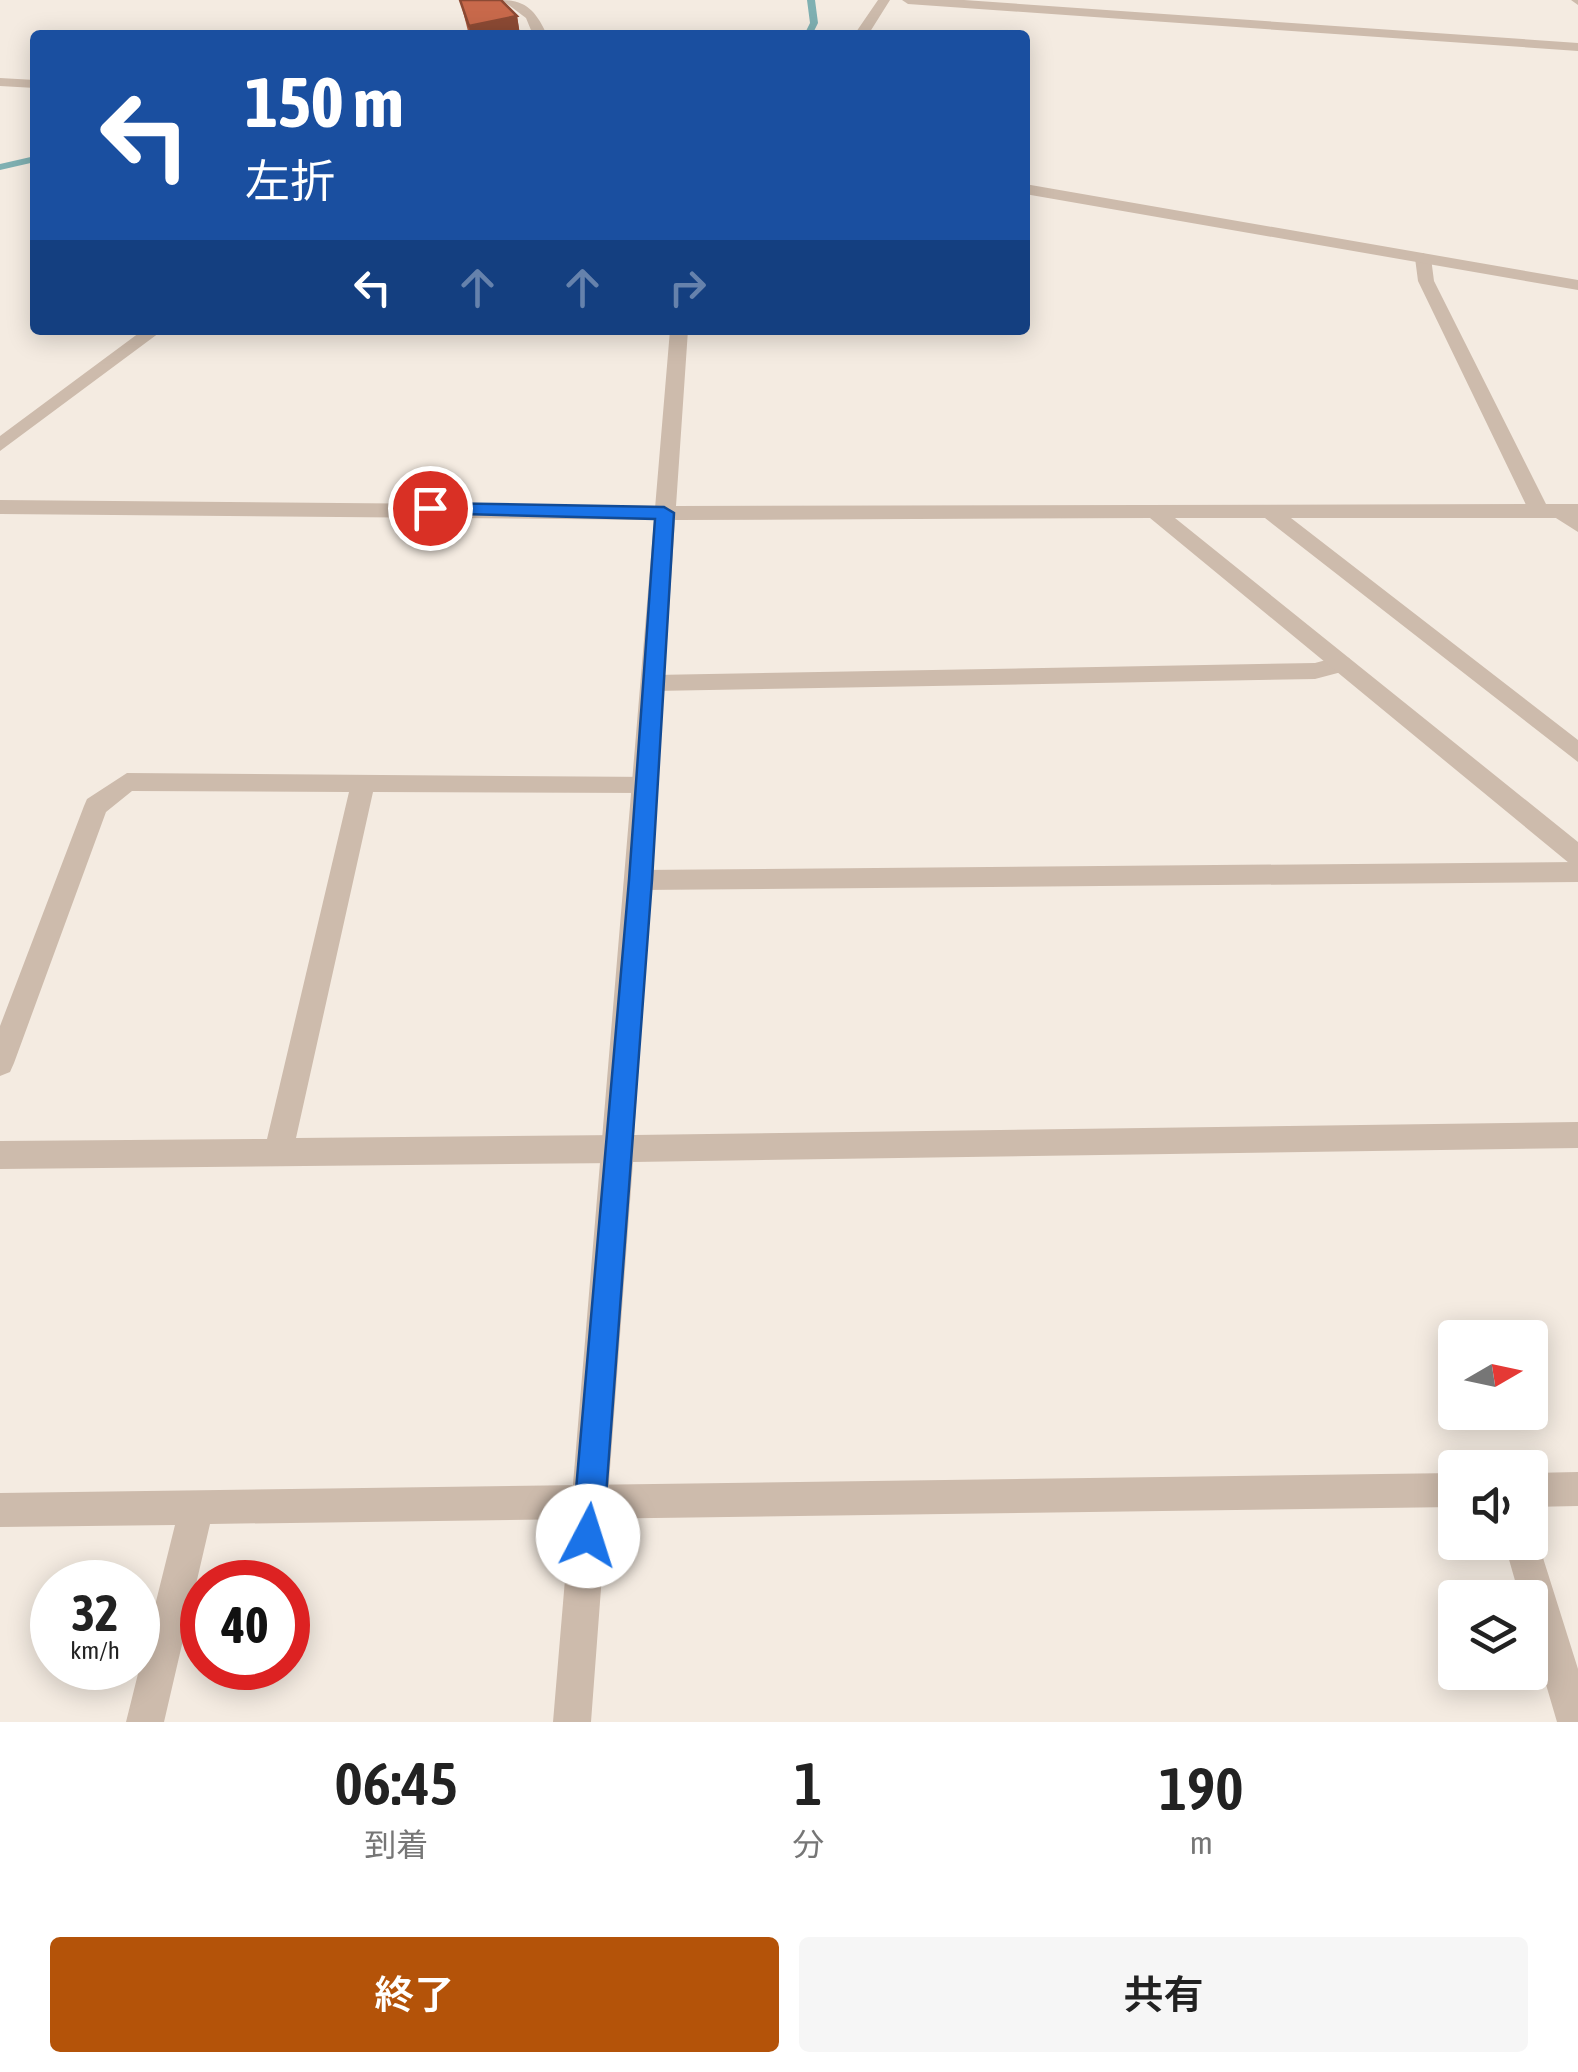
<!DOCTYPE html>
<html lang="ja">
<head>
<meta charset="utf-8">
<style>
	body { margin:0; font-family:"Asap Condensed","Noto Sans JP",sans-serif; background:#f6f6f6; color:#222; height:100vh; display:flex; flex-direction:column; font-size:38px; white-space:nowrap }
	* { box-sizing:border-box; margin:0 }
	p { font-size:32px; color:#767676 }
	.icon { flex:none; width:55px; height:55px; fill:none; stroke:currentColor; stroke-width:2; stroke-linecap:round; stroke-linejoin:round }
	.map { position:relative; height:1722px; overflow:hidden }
	.sheet { display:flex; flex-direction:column; background:#fff; flex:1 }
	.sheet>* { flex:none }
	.banner { position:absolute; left:30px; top:30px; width:1000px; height:305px; border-radius:10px; box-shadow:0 5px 25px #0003; background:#1a4fa0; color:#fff; overflow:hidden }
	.needle { width:65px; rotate:81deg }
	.fabs { position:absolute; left:1438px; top:1320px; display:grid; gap:20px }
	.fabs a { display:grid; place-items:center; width:110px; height:110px; border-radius:10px; background:#fff; box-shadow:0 5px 25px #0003; font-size:50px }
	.speed { position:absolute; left:30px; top:1560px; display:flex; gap:20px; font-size:50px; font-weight:700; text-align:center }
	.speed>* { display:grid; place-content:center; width:130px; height:130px; border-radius:50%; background:#fff; box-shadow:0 5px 25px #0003; line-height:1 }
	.speed small { font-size:25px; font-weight:400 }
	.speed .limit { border:15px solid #d22; background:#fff; color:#111 }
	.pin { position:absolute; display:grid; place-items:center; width:85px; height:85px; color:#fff; margin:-42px; border:5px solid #fff; border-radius:50%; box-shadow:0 2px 10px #0007 }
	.me { position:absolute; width:110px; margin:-55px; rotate:5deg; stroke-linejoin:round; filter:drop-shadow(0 0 8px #0008) }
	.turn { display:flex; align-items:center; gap:35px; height:210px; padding:0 50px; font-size:45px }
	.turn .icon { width:130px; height:130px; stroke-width:2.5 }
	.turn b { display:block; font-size:70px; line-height:85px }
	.lanes { display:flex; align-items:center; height:95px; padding:0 50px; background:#0003; justify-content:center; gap:50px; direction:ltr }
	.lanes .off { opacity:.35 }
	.eta { display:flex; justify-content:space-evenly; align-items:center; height:170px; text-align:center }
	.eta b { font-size:60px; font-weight:600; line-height:70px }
	.action { display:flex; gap:20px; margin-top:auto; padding:20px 50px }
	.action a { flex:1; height:115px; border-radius:10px; background:#b45309; color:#fff; font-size:40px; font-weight:600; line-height:115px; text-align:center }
	.action a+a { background:#f6f6f6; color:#222 }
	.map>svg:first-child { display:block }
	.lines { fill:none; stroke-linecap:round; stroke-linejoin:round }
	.stream { fill:#7fb0b2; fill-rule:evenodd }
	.minor { fill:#cdbbac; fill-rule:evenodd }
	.tertiary { fill:#cdbbac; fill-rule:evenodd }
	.wall { fill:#ac5a40 }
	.shaded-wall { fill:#8c4a34 }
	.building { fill:#c8694b; stroke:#8c4a34; stroke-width:2.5 }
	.route { fill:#1a73e8; stroke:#114b97; stroke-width:2.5 }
</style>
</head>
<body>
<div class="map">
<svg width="1578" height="1722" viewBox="0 0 1578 1722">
	<rect width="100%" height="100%" fill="#f4ebe1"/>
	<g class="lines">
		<!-- stream -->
		<path class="stream" d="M 807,0 L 815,0 L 818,23 L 812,35 L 804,35 L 810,23 Z
			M 35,156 L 35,162 L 0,170 L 0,164 Z"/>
		<!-- minor -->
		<path class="minor" d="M 502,0 C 527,0 537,13 547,35 L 533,35 L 526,18 Z
			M 878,0 L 890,0 L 868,35 L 854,35 Z
			M 902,0 L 964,0 L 1578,43 L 1578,51 L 908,4 Z
			M 1571,0 L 1578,0 L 1578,5 Z
			M 1423,253 L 1431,258 L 1434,281 L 1548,508 L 1556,504 L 1578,516 L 1578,532 L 1548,513 L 1539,518 L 1529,511 L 1418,281 L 1415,258 Z
			M 143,330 L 163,330 L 0,451 L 0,436 Z
			M 0,500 L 664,506 L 674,513 L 664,520 L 0,514 Z
			M 1341,656 L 1349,658 L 1352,664 L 1349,670 L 1315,679 L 654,691 L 643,683 L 654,675 L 1315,663 Z
			M 127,773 L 655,777 L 659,784 L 647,793 L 373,792 L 296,1138 L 619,1135 L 629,1139 L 634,1149 L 629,1159 L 619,1163 L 0,1169 L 0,1141 L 267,1139 L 349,792 L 132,791 L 106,812 L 14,1063 L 10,1072 L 0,1076 L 0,1026 L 84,806 L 87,799 Z
			M 1578,862 L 1578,882 L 640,890 L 631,887 L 627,880 L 631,873 L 640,870 Z
			M 1578,1472 L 1578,1506 L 1530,1507 L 1530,1473 Z
			M 1455,1473 L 1455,1507 L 210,1524 L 164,1722 L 126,1722 L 175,1525 L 0,1527 L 0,1493 Z
			M 1530,1528 L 1538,1542 L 1578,1669 L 1578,1722 L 1557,1722 L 1530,1630 L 1530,1598 L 1520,1598 L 1504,1542 L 1530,1542 Z"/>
		<!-- tertiary -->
		<path class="tertiary" d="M 0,78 L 35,80 L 35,88 L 0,86 Z
			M 1025,184 L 1578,280 L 1578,290 L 1025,194 Z
			M 670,330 L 688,330 L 676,506 L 1578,504 L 1578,518 L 1291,518 L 1578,740 L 1578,762 L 1265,518 L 1175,518 L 1578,842 L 1578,866 L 1569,863 L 1150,518 L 675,520 L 634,1135 L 1578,1122 L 1578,1148 L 633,1162 L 591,1722 L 553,1722 Z"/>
	</g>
	<!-- wall -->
	<path class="wall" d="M 460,0 L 517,16 L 520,35 L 469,35 Z"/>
	<!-- shaded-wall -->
	<path class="shaded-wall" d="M 517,16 L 520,35 L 470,35 L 469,26 Z"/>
	<!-- building -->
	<path class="building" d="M 460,0 L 501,0 L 517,16 L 469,26 Z"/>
	<!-- route -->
	<path class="route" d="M 430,503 L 664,507 L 674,513 L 652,880 L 603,1536 L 599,1548 L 588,1552 L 577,1548 L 572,1536 L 629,880 L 655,519 L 424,513 L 424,504 Z"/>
</svg>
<div class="fabs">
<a><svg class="needle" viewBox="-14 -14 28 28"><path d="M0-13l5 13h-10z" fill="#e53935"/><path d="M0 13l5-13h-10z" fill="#767676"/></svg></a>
<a><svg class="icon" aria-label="sound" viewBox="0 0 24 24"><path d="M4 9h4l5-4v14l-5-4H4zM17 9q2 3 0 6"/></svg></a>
<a><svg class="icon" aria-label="layers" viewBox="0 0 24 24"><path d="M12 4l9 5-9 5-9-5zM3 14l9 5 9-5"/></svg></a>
</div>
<div class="speed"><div>32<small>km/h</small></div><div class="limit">40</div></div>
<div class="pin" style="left:430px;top:508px;background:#d93025"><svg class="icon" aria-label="arrive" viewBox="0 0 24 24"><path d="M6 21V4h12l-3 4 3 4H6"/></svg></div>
<svg class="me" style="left:588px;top:1536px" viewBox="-20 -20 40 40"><circle r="19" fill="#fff"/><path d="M0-13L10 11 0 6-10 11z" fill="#1a73e8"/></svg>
<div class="banner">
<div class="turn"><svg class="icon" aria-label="left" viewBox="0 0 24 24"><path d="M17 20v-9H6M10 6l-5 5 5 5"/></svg><div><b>150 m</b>左折</div></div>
<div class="lanes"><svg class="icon" aria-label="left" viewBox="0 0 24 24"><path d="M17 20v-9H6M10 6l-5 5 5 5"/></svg><svg class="icon off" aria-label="ahead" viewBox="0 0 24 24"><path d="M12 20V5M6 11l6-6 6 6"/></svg><svg class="icon off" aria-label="ahead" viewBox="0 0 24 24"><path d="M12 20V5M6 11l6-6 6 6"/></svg><svg class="icon off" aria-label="right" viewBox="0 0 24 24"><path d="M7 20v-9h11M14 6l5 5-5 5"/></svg></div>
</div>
</div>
<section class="sheet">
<div class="eta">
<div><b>06:45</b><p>到着</p></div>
<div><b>1</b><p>分</p></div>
<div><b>190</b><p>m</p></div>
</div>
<div class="action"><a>終了</a><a>共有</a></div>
</section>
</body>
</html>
